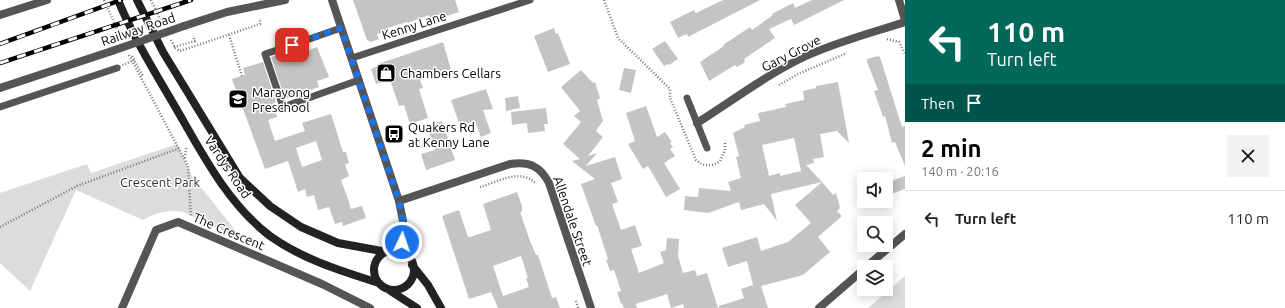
<!DOCTYPE html>
<html lang="en">
<head>
<meta charset="utf-8">
<style>
	body { margin:0; font-family:Ubuntu,sans-serif; background:#f2f2f2; color:#222; height:100vh; display:flex; flex-direction:column; font-size:15px; white-space:nowrap }
	* { box-sizing:border-box; margin:0 }
	p { font-size:13px; color:#767676 }
	.icon { flex:none; width:22px; height:22px; fill:none; stroke:currentColor; stroke-width:2; stroke-linecap:round; stroke-linejoin:round }
	.map { position:relative; flex:1; overflow:hidden }
	.panel { display:flex; flex-direction:column; background:#fff; width:380px }
	.panel>* { flex:none }
	.hud { background:#00695c; color:#fff; overflow:hidden }
	.fabs { position:absolute; left:857px; top:172px; display:grid; gap:8px }
	.fabs a { display:grid; place-items:center; width:36px; height:36px; border-radius:0px; background:#fff; box-shadow:0 2px 10px #0003; font-size:20px }
	.pin { position:absolute; display:grid; place-items:center; width:34px; height:34px; color:#fff; margin:-17px; border-radius:8px; box-shadow:0 2px 6px #0006 }
	.me { position:absolute; width:44px; margin:-22px; rotate:3deg; stroke-linejoin:round; filter:drop-shadow(0 0 3px #0008) }
	.turn { display:flex; align-items:center; gap:14px; height:84px; padding:0 16px; font-size:18px }
	.turn .icon { width:52px; height:52px; stroke-width:2.5 }
	.turn b { display:block; font-size:28px; line-height:34px }
	.then { display:flex; align-items:center; height:38px; padding:0 16px; background:#0003; gap:8px; font-size:15px }
	.round { display:grid; place-items:center; flex:none; width:42px; height:42px; border-radius:0px; background:#f2f2f2 }
	.headline { display:flex; align-items:center; justify-content:space-between; height:68px; padding:0 16px }
	h1 { font-size:24px; font-weight:700; line-height:30px; color:#000 }
	ul { padding:0; list-style:none }
	li { display:flex; align-items:center; gap:12px; height:56px; padding:0 16px; border-top:1px solid #e0e0e0 }
	li div { flex:1 }
	li b { display:block; font-size:15px }
	li em { font-style:normal }
	main { display:flex; flex:1; min-height:0 }
	.map>svg:first-child { display:block }
	.green { fill:#dcdcdc }
	.building { fill:#c4c4c4; fill-rule:evenodd }
	.lines { fill:none; stroke-linecap:round; stroke-linejoin:round }
	.path { stroke:#777; stroke-width:2.5; stroke-dasharray:1 2; stroke-linecap:butt }
	.service { stroke:#555; stroke-width:7 }
	.minor { stroke:#555; stroke-width:8 }
	.tertiary { stroke:#555; stroke-width:8 }
	.secondary { stroke:#222; stroke-width:8 }
	.rail-casing { stroke:#000; stroke-width:4.5 }
	.rail { stroke:#fff; stroke-width:3; stroke-dasharray:9; stroke-linecap:butt }
	.path-bridge { stroke:#777; stroke-width:2.5; stroke-dasharray:1 2; stroke-linecap:butt }
	.tertiary-bridge { stroke:#555; stroke-width:8 }
	.route { stroke:#1a73e8; stroke-width:7; stroke-dasharray:0 12.6 }
	.labels { text-anchor:middle; dominant-baseline:central; stroke-width:3; stroke-linejoin:round; paint-order:stroke }
	.street-label { font-size:13px; fill:#000; stroke:#fff }
	.poi-label { font-size:13px; fill:#000; stroke:#fff; text-anchor:start }
	.park-label { font-size:13px; fill:#333; stroke:#fff }
</style>
</head>
<body>
<main>
<div class="map">
<svg width="905" height="308" viewBox="0 0 905 308">
	<rect width="100%" height="100%" fill="#fff"/>
	<!-- green -->
	<path class="green" d="M 177,144 L 192,176 L 243,240 L 183,212 C 169,209 156,213 143,220 L 76,190 L 30,291 L 0,263 L 0,193 L 87,164 L 91,173 Z
		M 905,276 L 905,308 L 868,308 Z"/>
	<!-- building -->
	<path class="building" d="M 353,0 L 455,0 L 459,12 L 431,21 L 429,15 L 408,23 L 407,22 L 388,28 L 389,31 L 377,34 L 379,39 L 371,42 L 367,40 Z
		M 723,0 L 760,0 L 688,37 L 687,34 L 678,38 L 670,22 L 694,10 L 696,13 Z
		M 812,0 L 844,0 L 794,25 L 791,19 L 769,29 L 775,38 L 744,59 L 745,62 L 737,67 L 735,65 L 709,81 L 700,62 L 724,46 L 723,45 L 750,27 L 752,30 L 773,15 L 772,14 L 793,3 L 795,8 Z
		M 554,28 L 556,34 L 558,33 L 570,64 L 548,72 L 534,36 Z
		M 290,39 L 287,44 L 291,50 L 303,47 L 305,52 L 317,47 L 329,77 L 317,81 L 319,87 L 285,99 L 271,57 L 282,54 L 285,50 L 284,46 L 277,43 Z
		M 665,41 L 678,59 L 669,65 L 668,64 L 664,66 L 652,49 Z
		M 443,42 L 451,70 L 420,80 L 423,88 L 419,89 L 428,118 L 410,124 L 404,105 L 399,106 L 390,80 L 376,84 L 371,69 L 376,67 L 378,64 Z
		M 878,56 L 880,57 L 902,127 L 905,126 L 905,166 L 895,142 L 892,143 L 885,116 L 883,117 L 874,91 L 878,90 L 867,62 L 867,59 Z
		M 263,62 L 276,102 L 273,103 L 277,117 L 268,120 L 275,141 L 305,131 L 302,123 L 331,114 L 343,152 L 346,152 L 349,163 L 345,164 L 349,176 L 341,180 L 348,199 L 351,209 L 362,206 L 366,218 L 343,226 L 342,222 L 335,224 L 329,207 L 318,210 L 314,195 L 307,197 L 305,189 L 298,192 L 288,161 L 265,169 L 232,79 L 245,75 L 243,68 ZM 316,141 L 322,160 L 302,167 L 296,148 Z
		M 624,68 L 636,70 L 631,93 L 619,90 Z
		M 581,70 L 593,83 L 595,82 L 600,98 L 597,100 L 603,121 L 596,131 L 603,137 L 588,156 L 597,153 L 586,166 L 615,157 L 622,179 L 611,183 L 618,202 L 612,204 L 621,230 L 635,225 L 642,246 L 631,249 L 639,273 L 664,263 L 660,252 L 666,250 L 667,238 L 679,239 L 678,256 L 683,273 L 695,270 L 697,276 L 707,273 L 718,308 L 684,308 L 683,304 L 671,308 L 667,294 L 636,304 L 637,308 L 624,308 L 622,303 L 621,304 L 617,292 L 621,291 L 614,270 L 610,271 L 606,260 L 608,259 L 597,225 L 596,226 L 581,184 L 595,179 L 572,161 L 580,159 L 563,144 L 581,122 L 574,116 L 580,111 L 561,87 Z
		M 838,82 L 849,143 L 837,131 L 820,134 L 824,157 L 813,159 L 814,163 L 806,165 L 822,182 L 771,194 L 777,221 L 764,204 L 741,210 L 739,202 L 708,213 L 684,210 L 685,196 L 698,197 L 699,188 L 731,191 L 728,182 L 741,178 L 736,157 L 739,156 L 733,133 L 745,127 L 744,125 L 760,121 L 758,113 L 786,107 L 785,104 L 804,100 L 803,91 L 816,88 L 816,86 ZM 794,138 L 801,171 L 780,176 L 780,173 L 769,176 L 762,145 Z
		M 486,89 L 493,109 L 483,110 L 491,133 L 481,137 L 475,121 L 460,126 L 451,100 Z
		M 518,96 L 520,108 L 506,111 L 505,98 Z
		M 646,106 L 657,137 L 665,132 L 672,142 L 670,143 L 673,147 L 670,149 L 675,156 L 664,163 L 680,189 L 666,197 L 648,166 L 643,169 L 628,144 L 635,141 L 626,113 Z
		M 546,108 L 548,124 L 544,124 L 545,131 L 528,133 L 527,123 L 512,125 L 511,112 Z
		M 442,121 L 455,160 L 426,170 L 421,154 L 435,150 L 427,126 Z
		M 905,176 L 905,189 L 886,196 L 886,183 Z
		M 822,182 L 833,195 L 836,193 L 840,208 L 837,211 L 842,216 L 818,237 L 830,252 L 803,275 L 761,286 L 768,308 L 719,308 L 719,306 L 744,298 L 741,289 L 753,285 L 747,261 L 728,267 L 722,248 L 757,237 L 761,251 L 788,242 L 811,223 L 795,205 Z
		M 517,192 L 522,206 L 522,212 L 520,212 L 530,241 L 536,255 L 538,255 L 552,298 L 556,297 L 560,308 L 498,308 L 491,292 L 469,299 L 442,216 L 459,210 L 468,237 L 470,237 L 491,230 L 483,204 ZM 521,256 L 528,278 L 526,278 L 529,287 L 503,296 L 493,266 Z"/>
	<g class="lines">
		<!-- path -->
		<path class="path" d="M 104,0 L 121,38
			M 151,0 L 162,23
			M 604,0 L 618,38 L 670,89 L 670,98 L 696,160 C 704,167 712,167 720,161 L 725,150 L 725,142
			M 229,35 L 242,76
			M 887,39 L 899,42 L 905,54
			M 171,40 L 175,48 L 180,51 L 260,24 L 260,18
			M 174,47 L 195,41 L 193,36
			M 129,55 L 188,166 L 191,217
			M 132,56 L 143,76
			M 779,85 L 798,74 L 847,53
			M 185,158 L 186,148
			M 480,187 C 497,182 520,168 535,183
			M 0,227 L 77,186 L 180,148
			M 576,301 L 578,308"/>
		<!-- service -->
		<path class="service" d="M 292,45 L 341,28
			M 280,49 L 265,54 L 283,107 L 359,80
			M 352,58 L 530,0
			M 687,98 L 707,148
			M 0,107 L 117,68"/>
		<!-- minor -->
		<path class="minor" d="M 899,0 L 905,20
			M 0,15 L 47,0
			M 697,123 C 732,101 766,75 804,57 C 836,42 871,33 905,22
			M 399,201 L 510,164 C 529,161 540,166 549,183 L 591,308
			M 122,308 L 156,230 L 178,222 L 322,284 L 370,308"/>
		<!-- tertiary -->
		<path class="tertiary" d="M 332,0 L 399,201 L 403,221 L 400,251
			M 184,26 L 227,12 L 285,0
			M 0,88 L 112,51
			M 866,267 L 905,234
			M 819,308 L 864,269"/>
		<!-- secondary -->
		<path class="secondary" d="M 118,0 C 134,39 156,74 177,110 C 203,155 228,204 270,236 C 302,259 341,271 379,283
			M 137,0 L 163,52 L 240,178 L 270,206 L 301,227 L 338,243 L 387,252
			M374 270a20 20 0 1 1 40 0a20 20 0 1 1-40 0Z
			M 412,265 L 428,285 L 441,308
			M 389,290 L 417,308"/>
		<defs>
			<path id="rail" d="M 0,44 L 121,0
				M 0,63 L 191,0"/>
		</defs>
		<!-- rail casing -->
		<use href="#rail" class="rail-casing"/>
		<!-- rail -->
		<use href="#rail" class="rail"/>
		<!-- path-bridge -->
		<path class="path-bridge" d="M 117,68 L 134,60"/>
		<!-- tertiary-bridge -->
		<path class="tertiary-bridge" d="M 112,51 L 184,26"/>
	</g>
	<g class="lines">
		<!-- route -->
		<path class="route" d="M 292,45 L 341,28 L 399,201 L 403,222 L 402,242"/>
	</g>
	<!-- icons -->
	<defs>
		<symbol id="shop-square" viewBox="-11 -11 22 22"><rect x="-9" y="-9" width="18" height="18" rx="4" fill="#000" stroke="#fff"/><path d="M-5-2.5h2.3a2.7 3.5 0 0 1 5.4 0H5L5.5 6h-11ZM-1.5-2.5h3a1.5 2.3 0 0 0-3 0Z" fill="#fff"/></symbol>
		<symbol id="school-square" viewBox="-11 -11 22 22"><rect x="-9" y="-9" width="18" height="18" rx="4" fill="#000" stroke="#fff"/><path d="M0-5L7-2L0 1L-7-2ZM-4 1L0 2.5L4 1V4Q0 6-4 4Z" fill="#fff"/></symbol>
		<symbol id="bus-square" viewBox="-11 -11 22 22"><rect x="-9" y="-9" width="18" height="18" rx="4" fill="#000" stroke="#fff"/><path d="M-5-6H5V4H4V6H2V4H-2V6H-4V4H-5ZM-3.5-4V0h7V-4ZM-3.5 1.2v1.5H-2V1.2ZM2 1.2v1.5H3.5V1.2Z" fill="#fff"/></symbol>
	</defs>
	<g fill-rule="evenodd">
		<use href="#shop-square" x="375" y="62" width="22" height="22"/>
		<use href="#school-square" x="227" y="88" width="22" height="22"/>
		<use href="#bus-square" x="383" y="123" width="22" height="22"/>
	</g>
	<g class="labels">
		<!-- street labels -->
		<g class="street-label">
			<text transform="translate(414 25) rotate(-18)">Kenny Lane</text>
			<text transform="translate(138 29) rotate(-19)">Railway Road</text>
			<text transform="translate(791 53) rotate(-27)">Gary Grove</text>
			<text transform="translate(228 167) rotate(56)">Vardys Road</text>
			<text transform="translate(573 221) rotate(71)">Allendale Street</text>
			<text transform="translate(229 231) rotate(23)">The Crescent</text>
		</g>
		<!-- poi labels -->
		<g class="poi-label">
			<text x="400" y="73">Chambers Cellars</text>
			<text x="252" y="92">Marayong<tspan x="252" dy="15">Preschool</tspan></text>
			<text x="408" y="127">Quakers Rd<tspan x="408" dy="15">at Kenny Lane</tspan></text>
		</g>
		<!-- park labels -->
		<g class="park-label">
			<text x="160" y="182">Crescent Park</text>
		</g>
	</g>
</svg>
<div class="fabs">
<a><svg class="icon" aria-label="sound" viewBox="0 0 24 24"><path d="M4 9h4l5-4v14l-5-4H4zM17 9q2 3 0 6"/></svg></a>
<a><svg class="icon" aria-label="search" viewBox="0 0 24 24"><circle cx="10" cy="10" r="6"/><path d="M15 15l6 6"/></svg></a>
<a><svg class="icon" aria-label="layers" viewBox="0 0 24 24"><path d="M12 4l9 5-9 5-9-5zM3 14l9 5 9-5"/></svg></a>
</div>
<div class="pin" style="left:292px;top:45px;background:#d93025"><svg class="icon" aria-label="arrive" viewBox="0 0 24 24"><path d="M6 21V4h12l-3 4 3 4H6"/></svg></div>
<svg class="me" style="left:402px;top:242px" viewBox="-20 -20 40 40"><circle r="17" fill="#1a73e8" stroke="#fff" stroke-width="3"/><path d="M0-11L8 9 0 5-8 9z" fill="#fff"/></svg>
</div>
<section class="panel">
<div class="hud">
<div class="turn"><svg class="icon" aria-label="left" viewBox="0 0 24 24"><path d="M17 20v-9H6M10 6l-5 5 5 5"/></svg><div><b>110 m</b>Turn left</div></div>
<div class="then">Then<svg class="icon" aria-label="arrive" viewBox="0 0 24 24"><path d="M6 21V4h12l-3 4 3 4H6"/></svg></div>
</div>
<div class="headline"><div><h1>2 min</h1><p>140 m · 20:16</p></div><a class="round"><svg class="icon" aria-label="close" viewBox="0 0 24 24"><path d="M6 6l12 12M18 6L6 18"/></svg></a></div>
<ul>
<li><svg class="icon" aria-label="left" viewBox="0 0 24 24"><path d="M17 20v-9H6M10 6l-5 5 5 5"/></svg><div><b>Turn left</b></div><em>110 m</em></li>
</ul>
</section>
</main>
</body>
</html>
